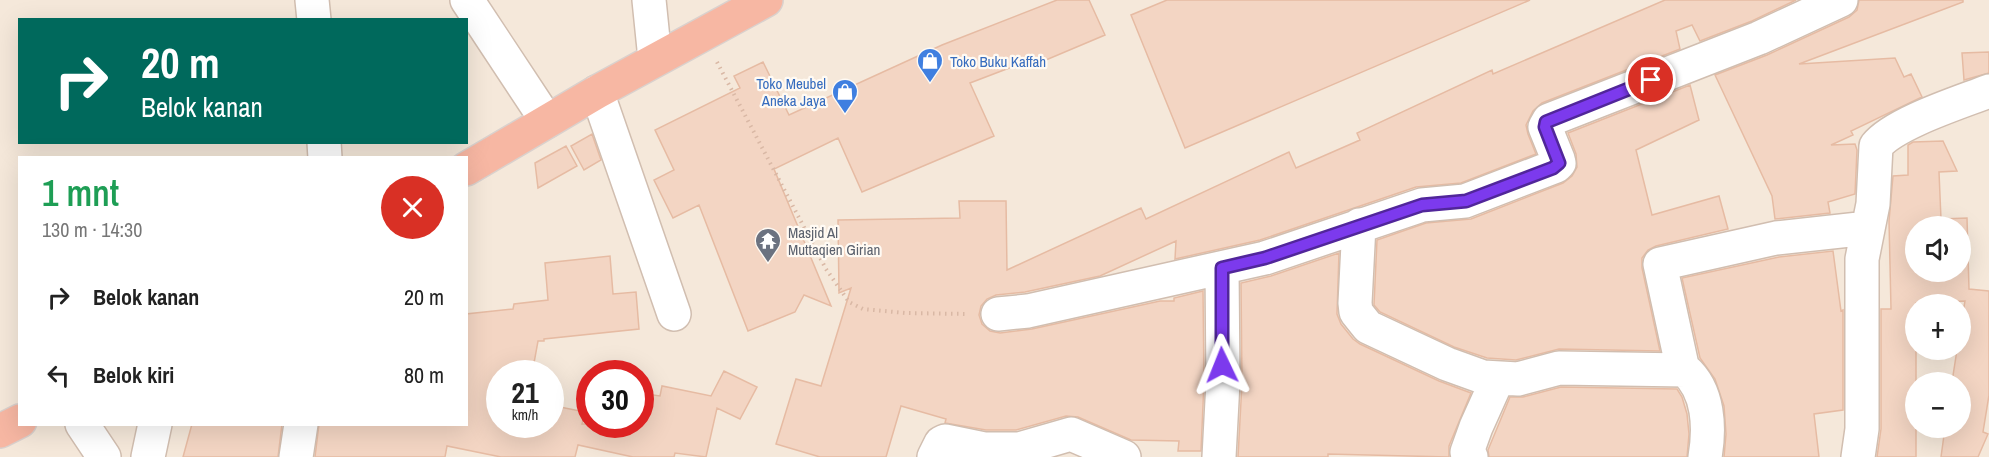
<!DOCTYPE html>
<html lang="id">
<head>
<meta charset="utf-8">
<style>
	body { margin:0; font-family:"Archivo Narrow",sans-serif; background:#f6f6f6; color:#222; height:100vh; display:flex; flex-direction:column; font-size:22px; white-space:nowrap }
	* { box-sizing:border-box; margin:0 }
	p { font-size:20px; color:#767676 }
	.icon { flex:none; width:33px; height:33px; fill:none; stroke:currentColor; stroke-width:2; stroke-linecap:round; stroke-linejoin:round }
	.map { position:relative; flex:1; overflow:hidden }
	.details { position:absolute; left:18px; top:156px; width:450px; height:270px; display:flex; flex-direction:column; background:#fff; border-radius:0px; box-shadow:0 6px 24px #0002 }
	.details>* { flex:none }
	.banner { position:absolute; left:18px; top:18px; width:450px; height:126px; border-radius:0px; box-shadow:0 6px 24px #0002; background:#00695c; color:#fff; overflow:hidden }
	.buttons { position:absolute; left:1905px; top:216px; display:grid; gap:12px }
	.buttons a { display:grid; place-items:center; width:66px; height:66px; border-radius:50%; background:#fff; box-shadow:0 6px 24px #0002; font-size:30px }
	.speed { position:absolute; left:486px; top:360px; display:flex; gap:12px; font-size:30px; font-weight:700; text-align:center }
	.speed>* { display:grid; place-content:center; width:78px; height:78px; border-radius:50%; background:#fff; box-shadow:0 6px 24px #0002; line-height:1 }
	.speed small { font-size:15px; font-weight:400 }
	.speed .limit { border:9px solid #d22; background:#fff; color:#111 }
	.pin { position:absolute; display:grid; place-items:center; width:51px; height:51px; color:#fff; margin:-26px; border:3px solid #fff; border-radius:50%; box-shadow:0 2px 6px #0007 }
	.me { position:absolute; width:66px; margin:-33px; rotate:358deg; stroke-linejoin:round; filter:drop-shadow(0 0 4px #0008) }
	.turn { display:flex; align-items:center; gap:21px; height:126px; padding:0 24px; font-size:27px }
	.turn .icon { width:78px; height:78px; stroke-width:2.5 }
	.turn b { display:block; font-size:42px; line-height:51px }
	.round { display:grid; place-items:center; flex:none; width:63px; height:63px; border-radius:32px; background:#f6f6f6 }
	.summary { display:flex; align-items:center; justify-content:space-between; height:102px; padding:0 24px }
	h1 { font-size:36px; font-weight:600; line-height:45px; color:#1e9e55 }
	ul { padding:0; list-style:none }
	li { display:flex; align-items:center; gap:18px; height:78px; padding:0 24px }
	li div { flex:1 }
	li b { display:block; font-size:22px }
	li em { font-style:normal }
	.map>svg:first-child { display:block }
	.residential { fill:#f5e8da; fill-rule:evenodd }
	.building { fill:#f3d5c3; stroke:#e6bba3; stroke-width:1.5; fill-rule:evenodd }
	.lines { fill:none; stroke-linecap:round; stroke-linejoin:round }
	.minor-casing { stroke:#d1beb0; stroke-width:36 }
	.highway-casing { stroke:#dad1cd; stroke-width:36 }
	.path { stroke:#d9b8a5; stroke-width:4; stroke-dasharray:1.5 4.5; stroke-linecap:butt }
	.minor { stroke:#fff; stroke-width:33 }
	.highway { stroke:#f7b7a3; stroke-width:33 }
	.route-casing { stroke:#51269a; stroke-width:15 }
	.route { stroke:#7c3aed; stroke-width:10 }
	.labels { text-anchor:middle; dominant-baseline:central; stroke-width:4.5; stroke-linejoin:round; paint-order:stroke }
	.shop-label { font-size:15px; fill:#366cbe; stroke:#fffaf3; text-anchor:start }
	.worship-label { font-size:15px; fill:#5b616d; stroke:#fffaf3; text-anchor:start }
</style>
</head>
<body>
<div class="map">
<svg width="1989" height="457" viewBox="0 0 1989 457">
	<rect width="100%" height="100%" fill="#fdf6ec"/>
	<!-- residential -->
	<path class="residential" d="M 0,0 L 1989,0 L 1989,457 L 0,457 ZM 20,20 L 466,20 L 466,142 L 20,142 ZM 20,158 L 466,158 L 466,424 L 20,424 ZM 1916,226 L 1960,226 L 1960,272 L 1916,272 ZM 1916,304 L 1960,304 L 1960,350 L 1916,350 ZM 500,374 L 550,374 L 550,424 L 500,424 ZM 590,374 L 640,374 L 640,424 L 590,424 ZM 1916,382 L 1960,382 L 1960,428 L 1916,428 Z"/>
	<!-- building -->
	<path class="building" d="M 1057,0 L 1089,0 L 1105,35 L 1027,68 L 1025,62 L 970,83 L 994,136 L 862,192 L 838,138 L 774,169 L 831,306 L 804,295 L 795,312 L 748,331 L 699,205 L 673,218 L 654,180 L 674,170 L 655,130 L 740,88 L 734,76 L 763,62 L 789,115 L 942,45 Z
		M 1167,0 L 1530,0 L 1185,148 L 1131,15 Z
		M 1665,0 L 1796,0 L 1752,21 L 1700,41 L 1692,25 L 1676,31 L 1680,49 L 1542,103 L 1533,111 L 1526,125 L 1528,134 L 1536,154 L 1461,183 L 1416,187 L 1260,240 L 1175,259 L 1176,241 L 1100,276 L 1025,292 L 996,295 L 987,299 L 981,306 L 979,315 L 982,324 L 990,331 L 1000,333 L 1032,329 L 1160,301 L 1174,301 L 1174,298 L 1203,291 L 1204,382 L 1201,451 L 1178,451 L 1179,441 L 1131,440 L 1078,417 L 1066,416 L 1016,430 L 986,430 L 945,423 L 946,419 L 901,406 L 886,457 L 820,457 L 776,444 L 796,379 L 821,386 L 851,288 L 839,293 L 838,220 L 960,218 L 959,201 L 1006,201 L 1007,270 L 1141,208 L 1146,219 L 1289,152 L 1296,168 L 1360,140 L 1357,133 L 1492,70 L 1493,74 Z
		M 1859,0 L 1963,0 L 1963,2 L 1799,64 L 1895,58 L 1904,77 L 1911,74 L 1922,97 L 1851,131 L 1853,135 L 1831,145 L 1855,144 L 1857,150 L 1855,194 L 1828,202 L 1830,213 L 1775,219 L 1772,196 L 1715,75 L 1767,55 L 1849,17 L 1857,10 Z
		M 1989,52 L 1989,73 L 1964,80 L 1962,53 Z
		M 1690,85 L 1699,120 L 1636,150 L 1652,215 L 1719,196 L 1728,229 L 1656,246 L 1648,250 L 1642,258 L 1642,268 L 1660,351 L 1559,349 L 1516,360 L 1487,358 L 1454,347 L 1380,312 L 1374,305 L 1377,240 L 1426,223 L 1471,219 L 1563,183 L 1572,176 L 1577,167 L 1576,154 L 1568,133 Z
		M 592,134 L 601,160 L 584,170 L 571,146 Z
		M 1943,141 L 1957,171 L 1939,172 L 1941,219 L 1967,218 L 1969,289 L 1989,291 L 1989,395 L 1983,432 L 1988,434 L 1978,457 L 1941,457 L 1945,428 L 1960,428 L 1960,382 L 1952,382 L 1957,350 L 1960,350 L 1960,330 L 1965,301 L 1916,303 L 1916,457 L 1877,457 L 1881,429 L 1881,309 L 1891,309 L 1889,221 L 1893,176 L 1908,175 L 1908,145 L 1913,142 ZM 1916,226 L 1960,226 L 1960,272 L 1916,272 Z
		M 566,146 L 577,166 L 538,188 L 535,163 Z
		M 1833,251 L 1841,311 L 1843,310 L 1843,410 L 1814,414 L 1819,457 L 1724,457 L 1726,434 L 1724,406 L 1715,379 L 1700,358 L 1682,278 L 1779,257 Z
		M 1339,253 L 1337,314 L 1341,324 L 1353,339 L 1360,344 L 1439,381 L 1471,393 L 1449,446 L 1449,457 L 1328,454 L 1328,457 L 1238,457 L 1242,383 L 1241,283 L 1271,276 Z
		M 610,256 L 613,294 L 636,292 L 639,329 L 544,339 L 544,341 L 538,341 L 532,374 L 500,374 L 500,424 L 550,424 L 550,405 L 585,412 L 582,424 L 640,424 L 640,393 L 660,396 L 662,386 L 711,396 L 724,371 L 757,387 L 740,419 L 717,408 L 706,457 L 675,453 L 674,457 L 633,457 L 578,445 L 575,457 L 501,457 L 447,446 L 445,457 L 315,457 L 319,424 L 466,424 L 466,314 L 513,309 L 514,304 L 548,300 L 545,263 Z
		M 1561,387 L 1677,389 L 1682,397 L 1687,414 L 1689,434 L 1687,457 L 1489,457 L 1488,450 L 1510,397 L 1523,397 Z
		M 192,424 L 282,424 L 278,457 L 183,457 Z"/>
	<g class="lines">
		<defs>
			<path id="minor" d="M 312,0 L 314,20
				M 467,0 L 547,121
				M 649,0 L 655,59
				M 597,92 L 674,314
				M 324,142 L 325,158
				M 1359,225 L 1355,303 L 1356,312 L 1368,327 L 1447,364 L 1483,377 L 1518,379 L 1559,368 L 1685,370 C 1709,391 1710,428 1705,457
				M 998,314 L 1028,311 L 1265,258 L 1422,205 L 1465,201 L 1556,166 L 1559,163 L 1558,159 L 1545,127 L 1549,120 L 1759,38 L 1841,0
				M 1683,370 L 1660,264 L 1776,238 L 1868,228
				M 82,424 L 104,457
				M 148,457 L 155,424
				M 296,457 L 301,424
				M 934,457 L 941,443 L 945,441 L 984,449 L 1019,449 L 1071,434 L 1124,457
				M 1219,457 L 1223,382 L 1222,268
				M 1471,457 L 1468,456 L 1467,452 L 1476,427 L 1498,378
				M 1858,457 L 1862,429 L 1862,259 L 1873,204 L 1876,146 C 1894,123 1961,102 1989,91"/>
			<path id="highway" d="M 466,169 L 597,92 L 766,0
				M 0,431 L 20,421"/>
		</defs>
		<!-- minor casing -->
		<use href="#minor" class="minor-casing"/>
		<!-- highway casing -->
		<use href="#highway" class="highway-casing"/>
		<!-- path -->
		<path class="path" d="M 717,62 L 826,269 L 849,302 L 863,309 L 905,313 L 967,314"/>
		<!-- minor -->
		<use href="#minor" class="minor"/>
		<!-- highway -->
		<use href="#highway" class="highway"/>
	</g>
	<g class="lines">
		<defs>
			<path id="route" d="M 1222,365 L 1222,268 L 1265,258 L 1422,205 L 1466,201 L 1553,168 L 1559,163 L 1545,127 L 1546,122 L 1651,80"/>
		</defs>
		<!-- route casing -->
		<use href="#route" class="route-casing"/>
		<!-- route -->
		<use href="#route" class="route"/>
	</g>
	<!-- icons -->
	<defs>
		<symbol id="shop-pin" viewBox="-11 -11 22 30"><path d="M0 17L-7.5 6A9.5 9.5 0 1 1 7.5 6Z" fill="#3f7fe0" stroke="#fffaf3"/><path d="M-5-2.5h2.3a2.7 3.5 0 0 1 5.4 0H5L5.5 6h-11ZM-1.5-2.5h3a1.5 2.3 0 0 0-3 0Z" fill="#fff"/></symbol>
		<symbol id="temple-pin" viewBox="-11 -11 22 30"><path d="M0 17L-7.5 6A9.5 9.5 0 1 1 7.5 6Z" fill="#6b7280" stroke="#fffaf3"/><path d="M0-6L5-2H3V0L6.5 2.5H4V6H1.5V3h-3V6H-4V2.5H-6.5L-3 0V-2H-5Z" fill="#fff"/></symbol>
	</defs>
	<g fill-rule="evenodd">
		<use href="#shop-pin" x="915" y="46" width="30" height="40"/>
		<use href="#shop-pin" x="830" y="77" width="30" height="40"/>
		<use href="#temple-pin" x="753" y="226" width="30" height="40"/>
	</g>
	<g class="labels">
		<!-- shop labels -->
		<g class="shop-label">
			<text x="950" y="61">Toko Buku Kaffah</text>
			<text x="826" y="83" text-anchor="end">Toko Meubel<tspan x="826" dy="17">Aneka Jaya</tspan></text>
		</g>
		<!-- worship labels -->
		<g class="worship-label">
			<text x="788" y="232">Masjid Al<tspan x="788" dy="17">Muttaqien Girian</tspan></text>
		</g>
	</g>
</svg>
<div class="buttons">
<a><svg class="icon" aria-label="sound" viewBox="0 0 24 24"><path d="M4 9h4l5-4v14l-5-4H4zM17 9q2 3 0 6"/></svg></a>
<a>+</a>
<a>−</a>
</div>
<div class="speed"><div>21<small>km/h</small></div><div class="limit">30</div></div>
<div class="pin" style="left:1651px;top:80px;background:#d93025"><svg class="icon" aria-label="arrive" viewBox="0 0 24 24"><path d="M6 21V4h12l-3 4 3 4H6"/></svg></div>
<svg class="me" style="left:1222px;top:365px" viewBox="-20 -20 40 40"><path d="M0-17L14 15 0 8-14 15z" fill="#7c3aed" stroke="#fff" stroke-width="4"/></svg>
<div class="banner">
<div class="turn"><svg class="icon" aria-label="right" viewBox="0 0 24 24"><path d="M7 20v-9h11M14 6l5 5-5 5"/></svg><div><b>20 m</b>Belok kanan</div></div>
</div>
<section class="details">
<div class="summary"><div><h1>1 mnt</h1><p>130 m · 14:30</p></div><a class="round" style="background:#d93025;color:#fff"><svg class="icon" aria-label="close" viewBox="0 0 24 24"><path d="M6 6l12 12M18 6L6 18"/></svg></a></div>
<ul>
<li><svg class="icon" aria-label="right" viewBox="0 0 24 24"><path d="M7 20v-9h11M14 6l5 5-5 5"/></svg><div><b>Belok kanan</b></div><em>20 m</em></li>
<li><svg class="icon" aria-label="left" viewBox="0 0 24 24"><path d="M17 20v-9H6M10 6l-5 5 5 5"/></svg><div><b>Belok kiri</b></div><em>80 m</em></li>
</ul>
</section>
</div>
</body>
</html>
